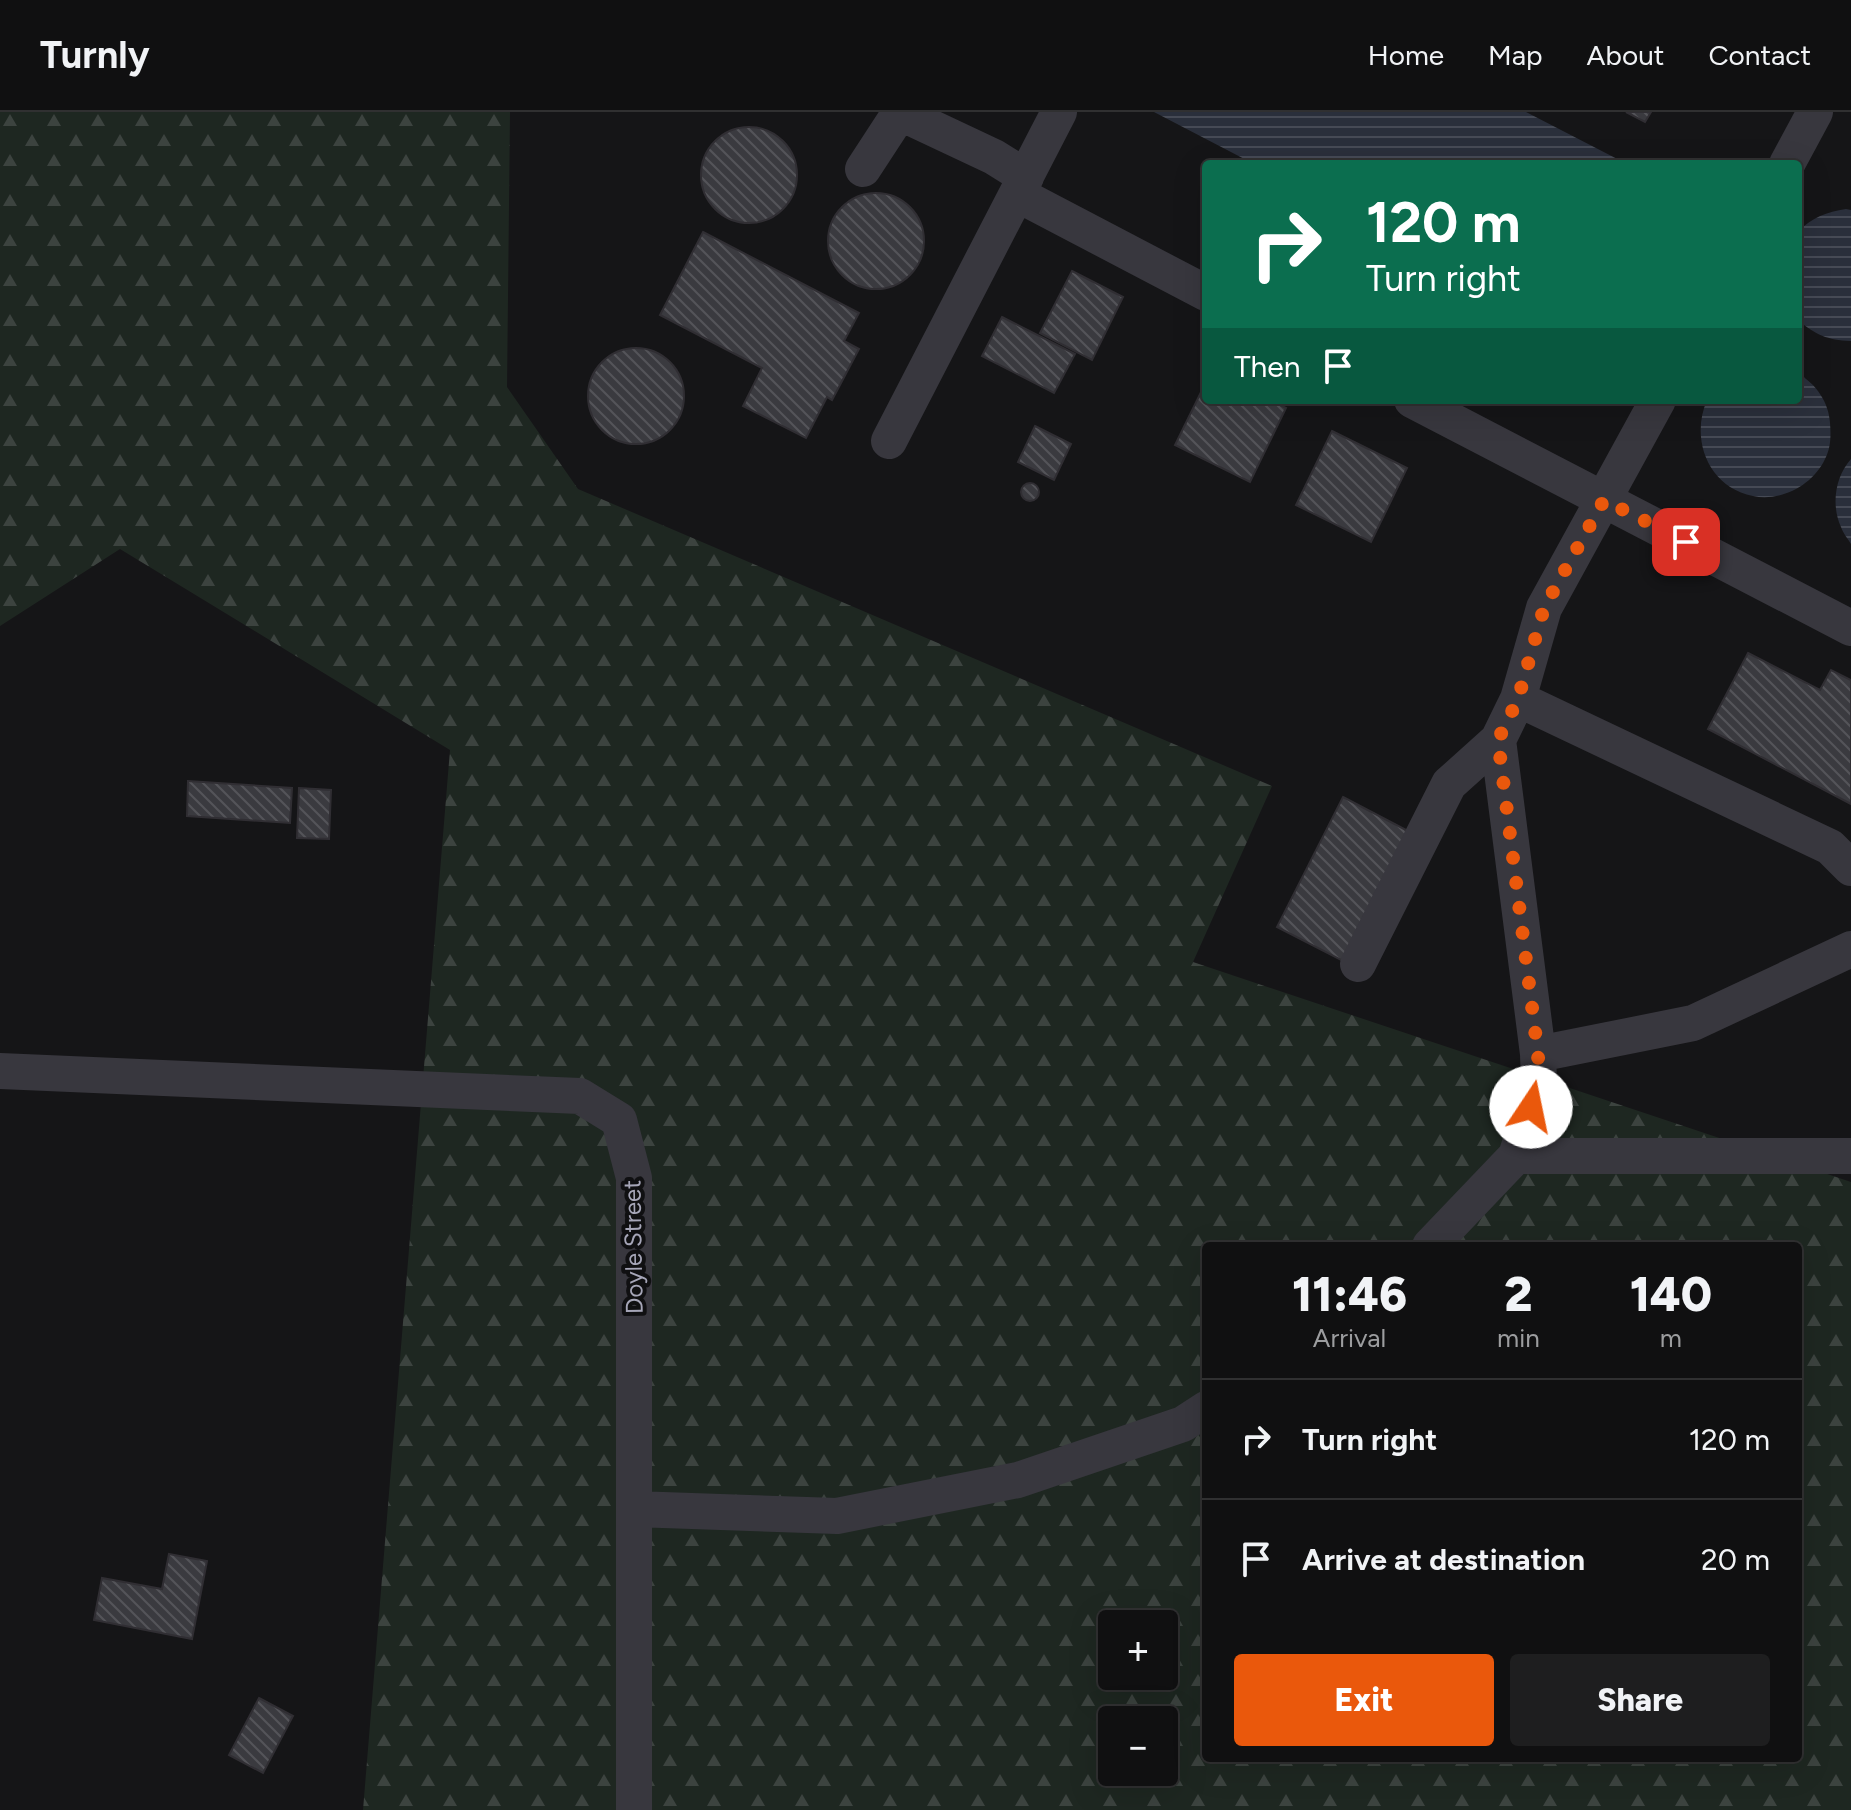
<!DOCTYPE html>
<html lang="en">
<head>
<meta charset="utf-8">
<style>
	body { margin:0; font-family:Figtree,sans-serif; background:#1e1e1f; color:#f1f3f6; height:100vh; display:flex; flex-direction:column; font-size:30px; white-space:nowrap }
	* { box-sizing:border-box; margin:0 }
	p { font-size:26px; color:#9c9d9f }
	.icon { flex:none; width:44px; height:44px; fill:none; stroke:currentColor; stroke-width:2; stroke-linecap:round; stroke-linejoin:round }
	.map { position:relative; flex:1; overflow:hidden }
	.side { position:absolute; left:1202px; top:1130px; width:600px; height:520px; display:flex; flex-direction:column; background:#101011; border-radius:8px; box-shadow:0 8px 32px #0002,0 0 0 2px #303031 }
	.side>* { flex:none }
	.guide { position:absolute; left:1202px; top:48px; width:600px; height:244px; border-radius:8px; box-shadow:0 8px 32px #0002,0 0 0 2px #303031; background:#0b6e4f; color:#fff; overflow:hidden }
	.controls { position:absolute; left:1098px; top:1498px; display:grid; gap:16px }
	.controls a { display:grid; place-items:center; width:80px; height:80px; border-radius:8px; background:#101011; box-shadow:0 8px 32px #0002,0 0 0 2px #303031; font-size:40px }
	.pin { position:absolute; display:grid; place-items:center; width:68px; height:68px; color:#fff; margin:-34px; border-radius:16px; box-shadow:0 4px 12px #0006 }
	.me { position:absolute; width:88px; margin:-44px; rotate:11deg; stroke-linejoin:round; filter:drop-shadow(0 0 6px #0008) }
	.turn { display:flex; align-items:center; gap:28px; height:168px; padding:0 32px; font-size:36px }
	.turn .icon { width:104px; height:104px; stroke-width:2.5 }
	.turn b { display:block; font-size:56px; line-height:68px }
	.then { display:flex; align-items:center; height:76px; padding:0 32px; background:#0003; gap:16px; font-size:30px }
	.eta { display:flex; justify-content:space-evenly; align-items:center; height:136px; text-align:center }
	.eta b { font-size:48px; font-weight:800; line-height:56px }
	.primary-button { display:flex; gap:16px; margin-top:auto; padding:16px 32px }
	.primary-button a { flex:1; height:92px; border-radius:8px; background:#ea580c; color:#fff; font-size:32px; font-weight:800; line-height:92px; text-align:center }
	.primary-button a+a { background:#1e1e1f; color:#f1f3f6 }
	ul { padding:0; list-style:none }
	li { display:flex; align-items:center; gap:24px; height:120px; padding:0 32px; border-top:2px solid #303031 }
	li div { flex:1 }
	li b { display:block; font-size:30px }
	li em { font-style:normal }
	header { display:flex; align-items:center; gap:48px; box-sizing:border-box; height:112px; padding:0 40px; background:#101011; border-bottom:2px solid #303031 }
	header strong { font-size:38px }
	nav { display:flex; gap:44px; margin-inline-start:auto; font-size:28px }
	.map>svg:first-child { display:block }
	.forest { fill:url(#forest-firs); fill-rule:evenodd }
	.water { fill:url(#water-rules) }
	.building { fill:url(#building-back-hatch); stroke:#302e33; stroke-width:2 }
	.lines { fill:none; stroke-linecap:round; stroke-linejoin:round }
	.minor { stroke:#38373e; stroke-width:36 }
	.route { stroke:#ea580c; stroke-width:14; stroke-dasharray:0 25.2 }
	.labels { text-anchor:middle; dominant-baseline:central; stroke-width:8; stroke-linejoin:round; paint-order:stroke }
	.street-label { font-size:24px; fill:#a6a6b8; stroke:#101012 }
</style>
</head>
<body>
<header>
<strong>Turnly</strong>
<nav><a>Home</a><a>Map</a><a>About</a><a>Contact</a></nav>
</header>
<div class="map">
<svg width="1851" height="1698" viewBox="0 0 1851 1698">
	<defs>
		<pattern id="forest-firs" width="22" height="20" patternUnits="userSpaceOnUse" patternTransform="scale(2)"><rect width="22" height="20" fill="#1e2721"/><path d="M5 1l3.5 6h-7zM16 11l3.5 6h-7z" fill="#3c433f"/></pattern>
		<pattern id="water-rules" width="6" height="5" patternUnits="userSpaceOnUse" patternTransform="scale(2)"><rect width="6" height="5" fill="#2a2f3b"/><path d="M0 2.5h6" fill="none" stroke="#464a55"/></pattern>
		<pattern id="building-back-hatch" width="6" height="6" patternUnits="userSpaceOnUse" patternTransform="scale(2)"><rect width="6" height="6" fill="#3a3a3f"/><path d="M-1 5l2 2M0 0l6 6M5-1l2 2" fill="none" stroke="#545459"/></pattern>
	</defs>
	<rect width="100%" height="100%" fill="#151517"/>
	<!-- forest -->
	<path class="forest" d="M 0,0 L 510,0 L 507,275 L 578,377 L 1272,674 L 1193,850 L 1851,1070 L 1851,1698 L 363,1698 L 450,638 L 120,437 L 0,514 ZM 1206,1134 L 1798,1134 L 1798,1646 L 1206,1646 ZM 1112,1512 L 1164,1512 L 1164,1564 L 1112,1564 ZM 1112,1608 L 1164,1608 L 1164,1660 L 1112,1660 Z"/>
	<!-- water -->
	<path class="water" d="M 1154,0 L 1526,0 L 1627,52 L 1254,52 Z
		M 1846,97 L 1851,98 L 1851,229 C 1827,228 1816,223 1798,208 L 1798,120 C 1812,105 1827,100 1846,97 Z
		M 1798,262 C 1816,271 1829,291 1830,311 C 1831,323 1831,336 1825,347 C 1813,373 1781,390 1753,384 C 1708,375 1690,327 1707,288 L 1798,288 Z
		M 1851,347 L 1851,432 C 1848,427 1843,421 1841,415 C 1831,393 1835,365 1851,347 Z"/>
	<!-- building -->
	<path class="building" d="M 1626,0 L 1651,0 L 1645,10 Z
		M701 63a48 48 0 1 1 96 0a48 48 0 1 1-96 0Z
		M828 129a48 48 0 1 1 96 0a48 48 0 1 1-96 0Z
		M 703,120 L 859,201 L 844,229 L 859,237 L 832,288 L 827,285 L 806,326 L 743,294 L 762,256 L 660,203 Z
		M 1072,159 L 1123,185 L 1092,248 L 1040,221 Z
		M 1002,205 L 1075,242 L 1054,281 L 982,244 Z
		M588 284a48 48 0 1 1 96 0a48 48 0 1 1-96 0Z
		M 1206,270 L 1206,288 L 1270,288 L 1286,296 L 1250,370 L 1175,333 Z
		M 1035,314 L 1071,332 L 1054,368 L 1018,350 Z
		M 1332,319 L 1407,356 L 1371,430 L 1296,393 Z
		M1021 380a9 9 0 1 1 18 0a9 9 0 1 1-18 0Z
		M 1748,541 L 1820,578 L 1831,558 L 1851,568 L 1851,692 L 1708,617 Z
		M 188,669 L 292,676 L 290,711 L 187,704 Z
		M 299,676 L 331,678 L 329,727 L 297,726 Z
		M 1343,685 L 1408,719 L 1343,849 L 1277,815 Z
		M 169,1442 L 207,1449 L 192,1527 L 94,1508 L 102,1466 L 162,1477 Z
		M 259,1586 L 293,1604 L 263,1661 L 229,1643 Z"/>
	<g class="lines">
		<!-- minor -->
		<path class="minor" d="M 1787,52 L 1815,0
			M 863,57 L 895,8 L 909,5 L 994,45 L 1026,65
			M 1017,82 L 1206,181
			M 1412,288 L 1851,516
			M 889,329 L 1059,0
			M 1518,587 L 1830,735 L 1851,756
			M 1358,852 L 1449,672 L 1498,628
			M 1538,942 L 1693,911 L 1851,837
			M 0,959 L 580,984 L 619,1008 L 634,1066 L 634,1698
			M 1516,1044 L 1851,1044
			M 1430,1134 L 1516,1044 L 1539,970 L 1538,942 L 1498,628 L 1518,587 L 1544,496 L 1658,288
			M 634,1397 L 837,1404 L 1018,1368 L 1183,1312 L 1206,1297"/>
	</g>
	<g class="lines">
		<!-- route -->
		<path class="route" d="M 1531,995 L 1539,970 L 1538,942 L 1498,628 L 1518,587 L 1544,496 L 1604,388 L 1686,430"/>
	</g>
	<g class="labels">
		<!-- street labels -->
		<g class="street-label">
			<text transform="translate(633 1135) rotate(-91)">Doyle Street</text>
		</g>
	</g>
</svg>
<div class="controls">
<a>+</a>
<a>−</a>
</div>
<div class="pin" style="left:1686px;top:430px;background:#d93025"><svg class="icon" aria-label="arrive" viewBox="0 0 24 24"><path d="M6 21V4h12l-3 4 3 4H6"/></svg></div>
<svg class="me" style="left:1531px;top:995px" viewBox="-20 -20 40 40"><circle r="19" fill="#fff"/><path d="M0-13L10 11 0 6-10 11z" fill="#ea580c"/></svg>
<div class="guide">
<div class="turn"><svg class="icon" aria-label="right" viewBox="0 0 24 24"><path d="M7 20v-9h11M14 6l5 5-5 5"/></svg><div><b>120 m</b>Turn right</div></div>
<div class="then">Then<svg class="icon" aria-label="arrive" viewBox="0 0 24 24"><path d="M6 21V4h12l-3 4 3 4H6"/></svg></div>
</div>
<section class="side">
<div class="eta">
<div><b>11:46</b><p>Arrival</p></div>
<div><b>2</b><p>min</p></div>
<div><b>140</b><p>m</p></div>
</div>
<ul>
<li><svg class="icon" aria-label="right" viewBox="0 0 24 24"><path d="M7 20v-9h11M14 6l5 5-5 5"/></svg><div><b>Turn right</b></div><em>120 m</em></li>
<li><svg class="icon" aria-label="arrive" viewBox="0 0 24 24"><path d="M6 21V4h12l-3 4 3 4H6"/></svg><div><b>Arrive at destination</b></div><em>20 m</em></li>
</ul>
<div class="primary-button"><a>Exit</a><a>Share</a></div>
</section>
</div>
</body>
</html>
